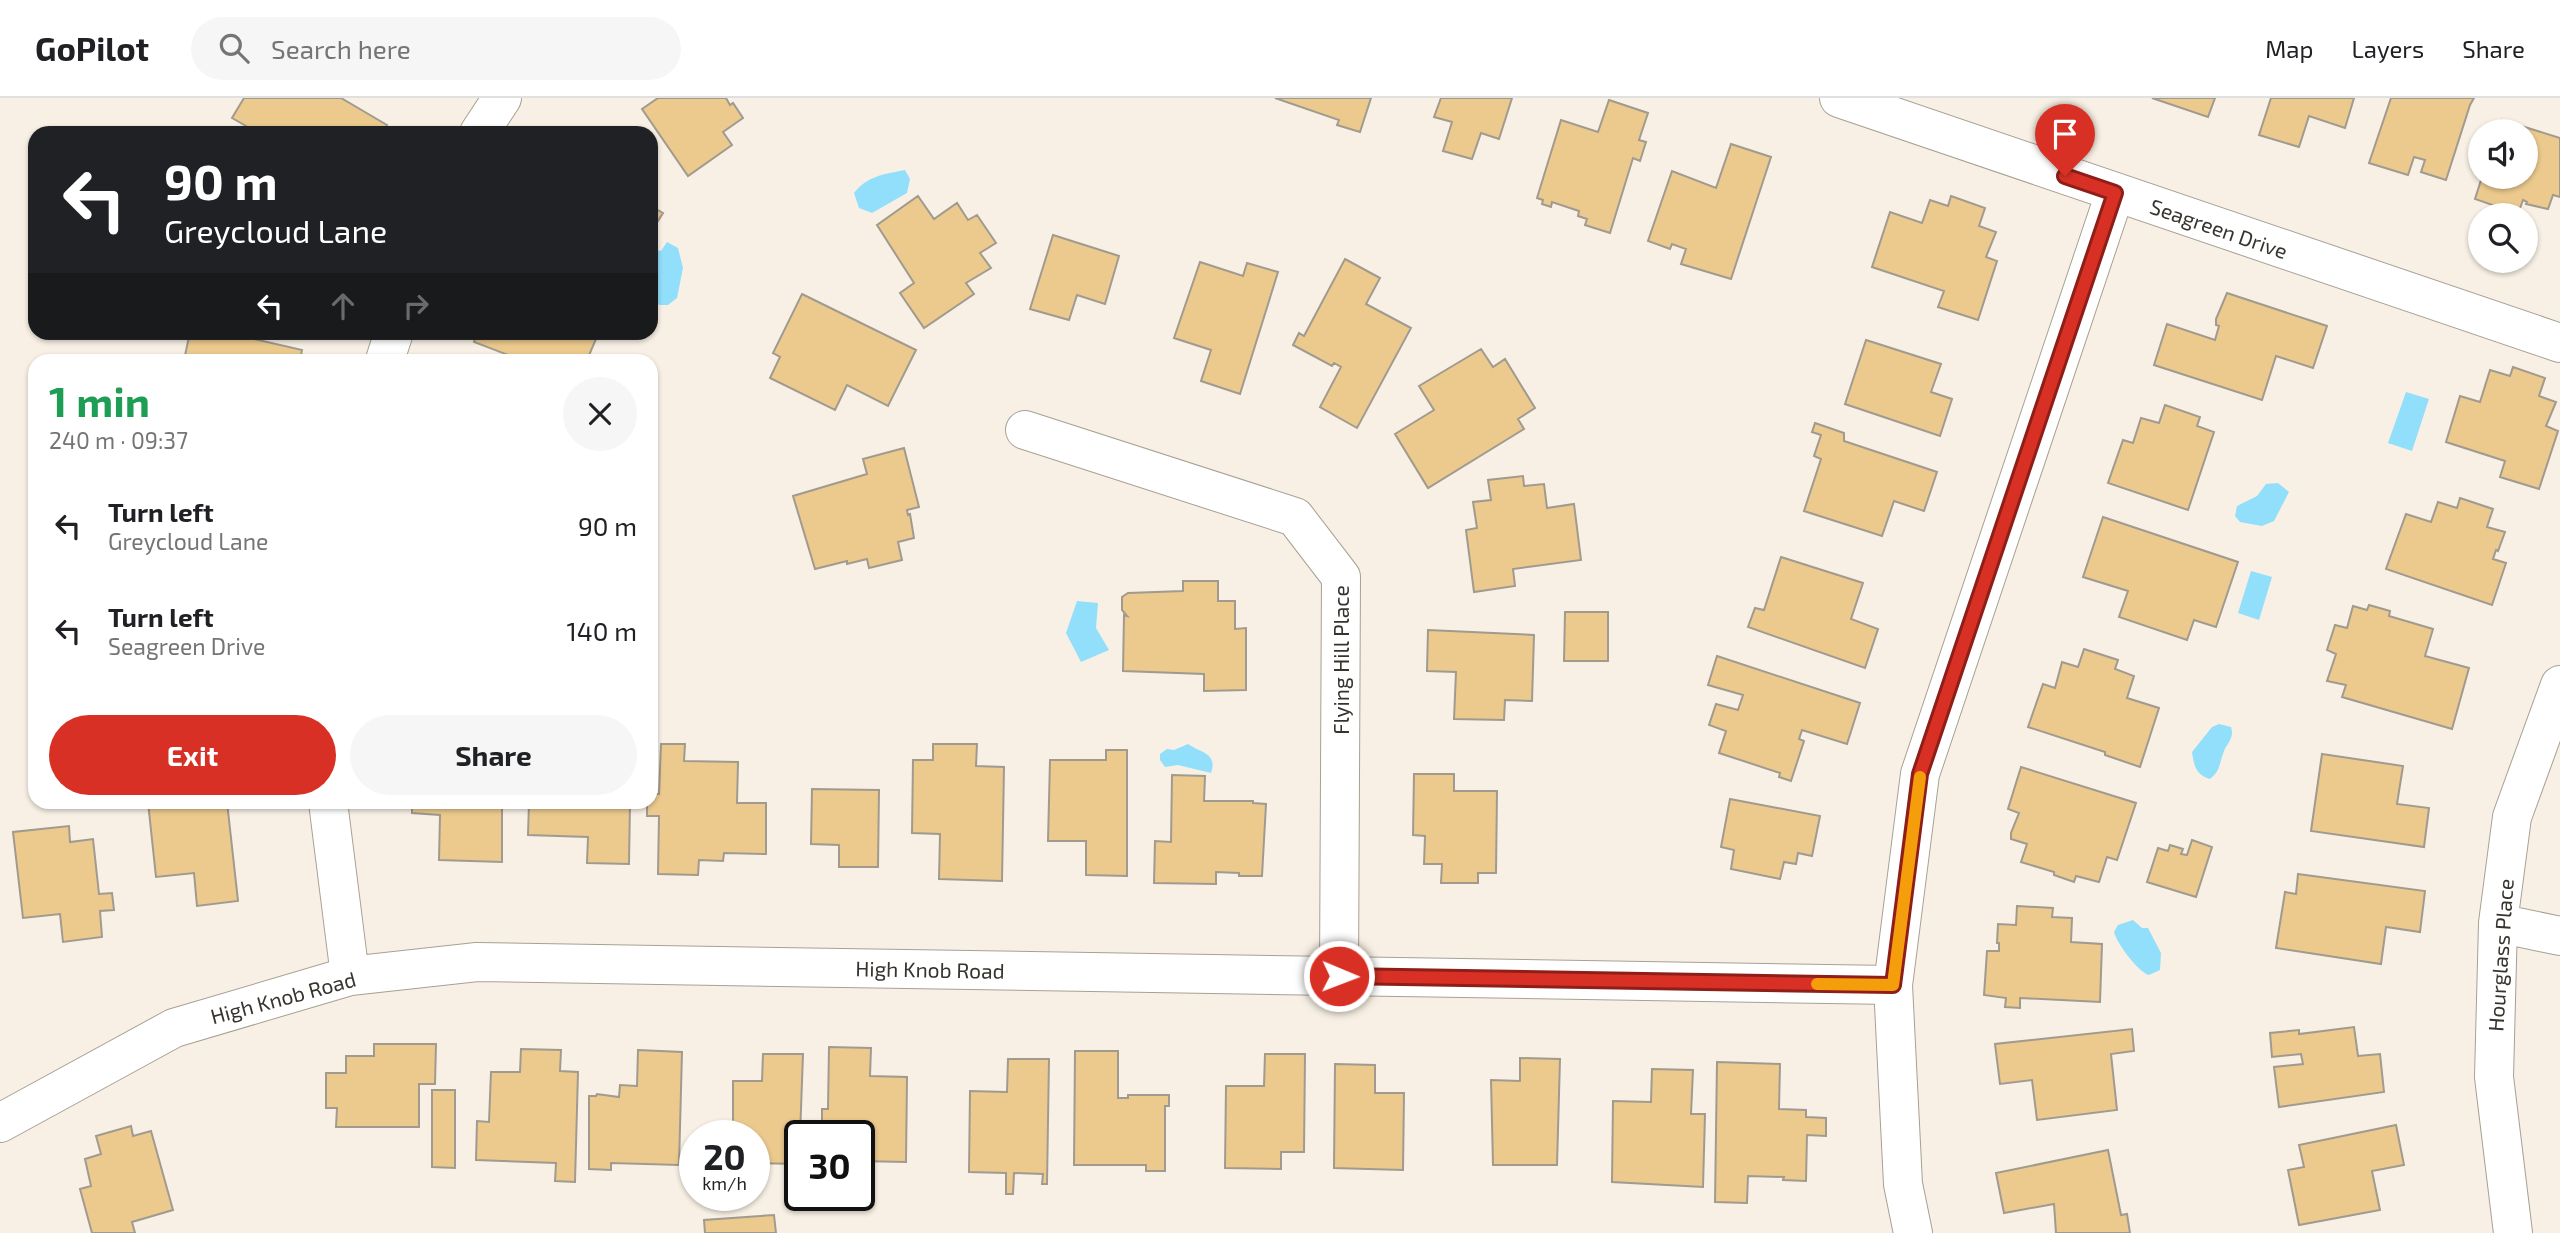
<!DOCTYPE html>
<html lang="en">
<head>
<meta charset="utf-8">
<style>
	body { margin:0; font-family:"Exo 2",sans-serif; background:#f6f6f6; color:#202124; height:100vh; display:flex; flex-direction:column; font-size:26px; white-space:nowrap }
	* { box-sizing:border-box; margin:0 }
	p { font-size:23px; color:#757577 }
	.icon { flex:none; width:38px; height:38px; fill:none; stroke:currentColor; stroke-width:2; stroke-linecap:round; stroke-linejoin:round }
	.map { position:relative; flex:1; overflow:hidden }
	.panel { position:absolute; left:28px; top:256px; width:630px; height:455px; display:flex; flex-direction:column; background:#fff; border-radius:21px; box-shadow:0 2px 5px #0004 }
	.panel>* { flex:none }
	.guide { position:absolute; left:28px; top:28px; width:630px; height:214px; border-radius:21px; box-shadow:0 2px 5px #0004; background:#202124; color:#fff; overflow:hidden }
	.buttons { position:absolute; left:2468px; top:21px; display:grid; gap:14px }
	.buttons a { display:grid; place-items:center; width:70px; height:70px; border-radius:50%; background:#fff; box-shadow:0 2px 5px #0004; font-size:35px }
	.speed { position:absolute; left:679px; top:1022px; display:flex; gap:14px; font-size:35px; font-weight:700; text-align:center }
	.speed>* { display:grid; place-content:center; width:91px; height:91px; border-radius:50%; background:#fff; box-shadow:0 2px 5px #0004; line-height:1 }
	.speed small { font-size:18px; font-weight:400 }
	.speed .limit { border:4px solid #111; border-radius:10px; background:#fff; color:#111 }
	.pin { position:absolute; display:grid; place-items:center; width:60px; height:60px; color:#fff; margin:-72px -30px; border-radius:50% 50% 50% 0; rotate:-45deg; box-shadow:0 0 7px #0007 }
	.pin .icon { rotate:45deg }
	.me { position:absolute; width:77px; margin:-38px; rotate:91deg; stroke-linejoin:round; filter:drop-shadow(0 0 5px #0008) }
	.turn { display:flex; align-items:center; gap:24px; height:147px; padding:0 21px; font-size:32px }
	.turn .icon { width:91px; height:91px; stroke-width:2.5 }
	.turn b { display:block; font-size:49px; line-height:60px }
	.lanes { display:flex; align-items:center; height:66px; padding:0 21px; background:#0003; justify-content:center; gap:35px; direction:ltr }
	.lanes .off { opacity:.35 }
	.round { display:grid; place-items:center; flex:none; width:74px; height:74px; border-radius:37px; background:#f6f6f6 }
	.summary { display:flex; align-items:center; justify-content:space-between; height:119px; padding:0 21px }
	h1 { font-size:42px; font-weight:700; line-height:52px; color:#1e9e55 }
	.cta { display:flex; gap:14px; margin-top:auto; padding:14px 21px }
	.cta a { flex:1; height:80px; border-radius:42px; background:#d93025; color:#fff; font-size:28px; font-weight:700; line-height:80px; text-align:center }
	.cta a+a { background:#f6f6f6; color:#202124 }
	ul { padding:0; list-style:none }
	li { display:flex; align-items:center; gap:21px; height:105px; padding:0 21px }
	li div { flex:1 }
	li b { display:block; font-size:26px }
	li em { font-style:normal }
	header { display:flex; align-items:center; gap:42px; box-sizing:border-box; height:98px; padding:0 35px; background:#fff; border-bottom:2px solid #e0e0e0 }
	header strong { font-size:33px }
	nav { display:flex; gap:38px; margin-inline-start:auto; font-size:24px }
	.search { width:490px; height:63px; background:#f6f6f6; display:flex; align-items:center; gap:18px; box-sizing:border-box; padding:0 24px; border-radius:38px; color:#757577; font-size:26px }
	.map>svg:first-child { display:block }
	.water { fill:#91dffb }
	.building { fill:#ecca8e; stroke:#a19a8f; stroke-width:2 }
	.lines { fill:none; stroke-linecap:round; stroke-linejoin:round }
	.street-casing { stroke:#a7a094; stroke-width:40 }
	.street { stroke:#fff; stroke-width:38 }
	.route-casing { stroke:#8d1f18; stroke-width:18 }
	.route { stroke:#d93025; stroke-width:12 }
	.slow { stroke:#f59e0b; stroke-width:12 }
	.labels { text-anchor:middle; dominant-baseline:central; stroke-width:5; stroke-linejoin:round; paint-order:stroke }
	.street-label { font-size:21px; fill:#37342f; stroke:#fff }
</style>
</head>
<body>
<header>
<strong>GoPilot</strong>
<div class="search"><svg class="icon" aria-label="search" viewBox="0 0 24 24"><circle cx="10" cy="10" r="6"/><path d="M15 15l6 6"/></svg>Search here</div>
<nav><a>Map</a><a>Layers</a><a>Share</a></nav>
</header>
<div class="map">
<svg width="2560" height="1135" viewBox="0 0 2560 1135">
	<rect width="100%" height="100%" fill="#f8f0e4"/>
	<!-- water -->
	<path class="water" d="M 905,72 L 910,81 L 907,95 L 872,115 L 859,110 L 854,95 C 867,78 884,76 905,72 Z
		M 667,144 L 678,150 L 683,170 L 677,200 L 668,207 L 659,207 C 651,198 648,179 651,168 C 653,162 655,158 656,152 L 661,153 Z
		M 2406,294 L 2429,301 L 2412,353 L 2388,345 Z
		M 2278,385 L 2289,394 L 2274,423 L 2262,428 L 2240,424 L 2235,418 L 2237,408 L 2257,398 L 2266,386 Z
		M 2251,473 L 2272,479 L 2259,522 L 2238,515 Z
		M 1077,503 L 1098,505 L 1096,530 L 1109,552 L 1081,564 L 1066,535 Z
		M 2219,626 L 2231,629 C 2235,641 2226,645 2223,656 C 2219,667 2220,673 2210,681 C 2196,677 2194,668 2192,654 L 2212,629 Z
		M 1188,646 C 1201,655 1218,655 1211,675 L 1178,667 L 1165,669 L 1160,662 L 1160,656 L 1167,651 L 1174,652 Z
		M 2133,822 L 2142,830 L 2148,830 L 2161,855 L 2160,872 L 2149,877 C 2138,874 2116,844 2114,834 L 2118,827 Z"/>
	<!-- building -->
	<path class="building" d="M 244,0 L 341,0 L 387,27 L 382,35 L 242,35 L 246,28 L 232,20 Z
		M 658,0 L 726,0 L 730,7 L 733,5 L 743,20 L 723,34 L 732,47 L 688,78 L 642,11 Z
		M 1275,0 L 1371,0 L 1360,34 L 1337,27 L 1339,22 Z
		M 1441,0 L 1512,0 L 1499,41 L 1481,35 L 1472,61 L 1443,53 L 1452,24 L 1434,19 Z
		M 2152,0 L 2215,0 L 2208,19 Z
		M 2271,0 L 2354,0 L 2345,30 L 2309,18 L 2299,49 L 2259,37 Z
		M 2391,0 L 2474,0 L 2470,7 L 2446,82 L 2421,74 L 2425,62 L 2414,59 L 2408,77 L 2369,65 Z
		M 1609,2 L 1648,15 L 1639,42 L 1646,44 L 1640,63 L 1633,60 L 1610,135 L 1585,127 L 1587,121 L 1578,118 L 1579,113 L 1552,104 L 1551,109 L 1542,106 L 1543,102 L 1537,100 L 1561,22 L 1598,34 Z
		M 2502,22 L 2560,40 L 2560,99 L 2553,97 L 2548,111 L 2526,106 L 2527,104 L 2523,102 L 2518,116 L 2475,101 L 2482,79 L 2525,79 L 2525,33 L 2498,33 Z
		M 1731,46 L 1771,59 L 1731,181 L 1681,166 L 1686,151 L 1672,146 L 1670,151 L 1648,143 L 1672,73 L 1716,90 Z
		M 918,98 L 934,121 L 957,105 L 968,122 L 977,117 L 996,145 L 980,155 L 991,170 L 966,185 L 974,196 L 924,230 L 900,195 L 914,185 L 877,127 Z
		M 1951,98 L 1985,110 L 1979,128 L 1996,134 L 1986,159 L 1997,163 L 1978,222 L 1938,209 L 1944,193 L 1872,169 L 1890,114 L 1922,125 L 1930,102 L 1948,108 Z
		M 651,108 L 663,115 L 651,134 Z
		M 1053,137 L 1119,158 L 1105,206 L 1077,197 L 1069,222 L 1030,211 Z
		M 1345,161 L 1380,180 L 1366,206 L 1411,230 L 1357,330 L 1320,309 L 1341,269 L 1334,265 L 1332,268 L 1293,247 L 1299,235 L 1304,238 Z
		M 1200,164 L 1243,178 L 1247,165 L 1278,174 L 1240,296 L 1201,283 L 1211,252 L 1174,240 Z
		M 2227,195 L 2327,228 L 2313,270 L 2276,258 L 2262,302 L 2154,267 L 2167,226 L 2215,242 L 2219,228 L 2216,227 L 2216,221 Z
		M 802,196 L 916,252 L 888,308 L 847,287 L 835,312 L 770,280 L 780,259 L 773,255 Z
		M 190,234 L 223,234 L 302,252 L 300,262 L 184,262 Z
		M 477,234 L 599,234 L 587,262 L 515,262 L 516,260 L 474,244 Z
		M 1866,242 L 1941,266 L 1931,294 L 1952,301 L 1940,338 L 1845,306 Z
		M 1481,251 L 1493,269 L 1505,261 L 1535,310 L 1518,321 L 1524,331 L 1428,390 L 1395,336 L 1434,312 L 1419,288 Z
		M 2513,269 L 2545,280 L 2539,298 L 2556,304 L 2546,328 L 2558,333 L 2539,391 L 2500,379 L 2505,363 L 2446,344 L 2460,298 L 2480,304 L 2490,272 L 2510,278 Z
		M 2165,307 L 2200,319 L 2197,328 L 2214,334 L 2188,412 L 2108,385 L 2123,342 L 2133,345 L 2141,320 L 2159,325 Z
		M 1815,325 L 1844,335 L 1844,343 L 1937,374 L 1924,413 L 1894,403 L 1882,438 L 1804,413 L 1821,361 L 1814,358 L 1821,337 L 1812,334 Z
		M 904,350 L 919,409 L 907,412 L 908,417 L 910,416 L 914,440 L 898,444 L 902,462 L 869,470 L 867,461 L 847,466 L 847,463 L 815,471 L 793,398 L 867,376 L 863,361 Z
		M 1523,378 L 1524,388 L 1544,386 L 1547,410 L 1574,406 L 1581,462 L 1513,471 L 1515,488 L 1474,494 L 1466,432 L 1477,430 L 1473,404 L 1491,402 L 1488,382 Z
		M 2460,400 L 2493,411 L 2487,429 L 2505,434 L 2498,453 L 2496,452 L 2493,461 L 2506,465 L 2492,507 L 2386,471 L 2406,416 L 2431,424 L 2438,404 L 2457,410 Z
		M 2103,419 L 2238,464 L 2216,529 L 2194,522 L 2187,542 L 2119,519 L 2128,493 L 2083,479 Z
		M 1781,459 L 1863,485 L 1851,521 L 1878,531 L 1865,570 L 1748,529 L 1755,510 L 1764,512 Z
		M 1183,483 L 1218,483 L 1218,503 L 1235,503 L 1235,531 L 1246,530 L 1246,592 L 1204,593 L 1204,576 L 1123,573 L 1124,517 L 1127,518 L 1122,512 L 1122,499 L 1128,495 L 1183,493 Z
		M 2369,507 L 2390,513 L 2389,518 L 2433,531 L 2425,558 L 2469,570 L 2452,631 L 2342,599 L 2346,587 L 2327,583 L 2336,556 L 2327,552 L 2335,527 L 2347,530 L 2353,508 L 2367,512 Z
		M 1565,514 L 1608,514 L 1608,563 L 1564,563 Z
		M 1428,532 L 1534,537 L 1532,603 L 1505,602 L 1504,622 L 1454,621 L 1456,574 L 1427,573 Z
		M 2084,551 L 2118,562 L 2115,571 L 2134,578 L 2127,600 L 2159,610 L 2140,669 L 2105,657 L 2105,654 L 2028,629 L 2043,586 L 2055,590 L 2062,564 L 2078,569 Z
		M 1717,558 L 1860,605 L 1847,646 L 1802,632 L 1799,641 L 1804,643 L 1791,683 L 1779,679 L 1780,675 L 1719,655 L 1726,633 L 1709,627 L 1716,606 L 1738,612 L 1743,597 L 1708,587 Z
		M 661,646 L 685,646 L 684,663 L 738,664 L 737,705 L 766,705 L 766,756 L 724,755 L 723,763 L 699,762 L 698,777 L 658,776 L 659,718 L 647,718 L 647,704 L 651,704 L 651,696 L 659,696 Z
		M 933,646 L 977,646 L 976,668 L 1004,669 L 1002,783 L 939,781 L 940,736 L 912,735 L 913,662 L 933,662 Z
		M 1106,652 L 1127,652 L 1127,778 L 1086,777 L 1086,743 L 1048,743 L 1050,662 L 1106,662 Z
		M 2322,656 L 2403,668 L 2397,706 L 2429,710 L 2424,749 L 2311,733 Z
		M 2021,669 L 2136,705 L 2117,762 L 2107,759 L 2099,784 L 2076,778 L 2074,784 L 2054,777 L 2054,774 L 2021,764 L 2027,746 L 2011,741 L 2011,735 L 2019,715 L 2008,711 Z
		M 1414,676 L 1454,676 L 1454,693 L 1497,693 L 1496,775 L 1478,775 L 1478,785 L 1441,785 L 1442,766 L 1424,766 L 1425,738 L 1413,737 Z
		M 1172,677 L 1205,678 L 1204,703 L 1253,703 L 1253,705 L 1266,706 L 1262,778 L 1239,778 L 1239,775 L 1216,774 L 1216,786 L 1154,785 L 1155,743 L 1171,744 Z
		M 812,691 L 879,692 L 878,769 L 839,769 L 839,747 L 811,746 Z
		M 1730,701 L 1820,718 L 1812,758 L 1798,755 L 1796,766 L 1784,764 L 1780,781 L 1731,771 L 1734,752 L 1721,749 Z
		M 148,704 L 227,704 L 238,803 L 197,808 L 194,775 L 156,779 Z
		M 412,704 L 502,704 L 502,764 L 439,762 L 440,717 L 412,715 Z
		M 529,704 L 630,704 L 629,766 L 587,765 L 588,739 L 528,737 Z
		M 69,728 L 70,744 L 93,741 L 99,796 L 112,795 L 114,812 L 100,813 L 102,839 L 63,844 L 60,816 L 23,820 L 13,734 Z
		M 2192,742 L 2212,749 L 2196,799 L 2147,784 L 2158,750 L 2168,753 L 2170,747 L 2183,751 L 2181,756 L 2187,757 Z
		M 2298,776 L 2425,793 L 2420,834 L 2386,829 L 2381,866 L 2276,850 L 2285,794 L 2296,796 Z
		M 2017,808 L 2053,810 L 2052,819 L 2072,820 L 2071,844 L 2102,846 L 2100,904 L 2020,900 L 2020,910 L 2005,909 L 2006,900 L 1984,897 L 1987,853 L 1999,853 L 1999,845 L 1997,845 L 1998,826 L 2016,827 Z
		M 2354,929 L 2358,958 L 2380,956 L 2384,994 L 2279,1009 L 2274,969 L 2303,966 L 2301,956 L 2272,959 L 2270,935 L 2299,932 L 2299,936 Z
		M 2132,931 L 2134,953 L 2111,956 L 2117,1012 L 2037,1022 L 2032,982 L 2000,986 L 1995,946 Z
		M 374,946 L 436,946 L 435,986 L 419,986 L 419,1029 L 336,1029 L 337,1010 L 326,1010 L 326,975 L 346,975 L 346,958 L 374,958 Z
		M 829,949 L 871,950 L 870,978 L 907,979 L 906,1064 L 859,1063 L 859,1038 L 828,1038 L 828,1030 L 822,1029 L 822,1011 L 828,1011 Z
		M 521,951 L 561,952 L 560,973 L 578,974 L 575,1084 L 555,1083 L 556,1065 L 476,1062 L 477,1023 L 489,1024 L 491,974 L 520,974 Z
		M 638,952 L 682,954 L 679,1067 L 611,1065 L 611,1072 L 589,1071 L 589,998 L 596,998 L 597,996 L 619,999 L 620,987 L 637,988 Z
		M 1075,953 L 1118,953 L 1118,1000 L 1128,1000 L 1128,997 L 1169,997 L 1169,1008 L 1165,1008 L 1165,1073 L 1146,1073 L 1146,1067 L 1074,1067 Z
		M 763,956 L 803,956 L 799,1066 L 754,1065 L 754,1038 L 733,1038 L 733,983 L 762,983 Z
		M 1265,956 L 1305,956 L 1304,1054 L 1281,1054 L 1281,1071 L 1225,1070 L 1226,988 L 1264,988 Z
		M 1520,960 L 1560,961 L 1557,1067 L 1493,1067 L 1491,982 L 1520,983 Z
		M 1008,961 L 1049,961 L 1047,1086 L 1042,1086 L 1043,1076 L 1014,1075 L 1013,1096 L 1006,1096 L 1006,1075 L 969,1074 L 970,993 L 1007,994 Z
		M 1717,964 L 1780,966 L 1779,1011 L 1806,1012 L 1806,1019 L 1826,1020 L 1826,1038 L 1807,1037 L 1806,1083 L 1783,1082 L 1784,1079 L 1748,1078 L 1747,1105 L 1715,1104 Z
		M 1335,966 L 1375,967 L 1375,995 L 1404,995 L 1403,1072 L 1334,1070 Z
		M 1652,971 L 1693,972 L 1691,1016 L 1705,1016 L 1703,1089 L 1612,1084 L 1613,1003 L 1651,1004 Z
		M 432,992 L 455,992 L 455,1070 L 432,1069 Z
		M 2396,1027 L 2404,1067 L 2372,1073 L 2380,1112 L 2299,1127 L 2288,1072 L 2304,1069 L 2299,1047 Z
		M 131,1028 L 133,1038 L 151,1033 L 173,1112 L 132,1124 L 135,1135 L 92,1135 L 80,1091 L 91,1088 L 85,1061 L 101,1056 L 96,1038 Z
		M 2108,1052 L 2121,1117 L 2127,1116 L 2130,1135 L 2056,1135 L 2054,1106 L 2004,1115 L 1996,1075 Z
		M 774,1117 L 776,1135 L 705,1135 L 704,1122 Z"/>
	<g class="lines">
		<defs>
			<path id="street" d="M 1839,0 L 2560,245
				M 479,35 L 502,0
				M 385,262 L 394,234
				M 1025,332 L 1295,419 L 1341,479 L 1339,878
				M 328,704 L 350,878
				M 2498,825 L 2560,838
				M 0,1025 L 174,930 L 350,878 L 477,864 L 1893,887
				M 1913,1135 L 1903,1086 L 1893,887 L 1920,676 L 2115,95
				M 2513,1135 L 2494,979 L 2498,825 L 2512,719 L 2560,587"/>
		</defs>
		<!-- street casing -->
		<use href="#street" class="street-casing"/>
		<!-- street -->
		<use href="#street" class="street"/>
	</g>
	<g class="lines">
		<defs>
			<path id="route" d="M 1339,878 L 1893,887 L 1920,676 L 2115,95 L 2065,78"/>
		</defs>
		<!-- route casing -->
		<use href="#route" class="route-casing"/>
		<!-- route -->
		<use href="#route" class="route"/>
		<!-- slow -->
		<path class="slow" d="M 1817,886 L 1893,887 L 1920,679"/>
	</g>
	<g class="labels">
		<!-- street labels -->
		<g class="street-label">
			<text transform="translate(2219 130) rotate(19)">Seagreen Drive</text>
			<text transform="translate(1340 562) rotate(-90)">Flying Hill Place</text>
			<text transform="translate(2500 857) rotate(-86)">Hourglass Place</text>
			<text transform="translate(930 871) rotate(1)">High Knob Road</text>
			<text transform="translate(283 899) rotate(-15)">High Knob Road</text>
		</g>
	</g>
</svg>
<div class="buttons">
<a><svg class="icon" aria-label="sound" viewBox="0 0 24 24"><path d="M4 9h4l5-4v14l-5-4H4zM17 9q2 3 0 6"/></svg></a>
<a><svg class="icon" aria-label="search" viewBox="0 0 24 24"><circle cx="10" cy="10" r="6"/><path d="M15 15l6 6"/></svg></a>
</div>
<div class="speed"><div>20<small>km/h</small></div><div class="limit">30</div></div>
<div class="pin" style="left:2065px;top:78px;background:#d93025"><svg class="icon" aria-label="arrive" viewBox="0 0 24 24"><path d="M6 21V4h12l-3 4 3 4H6"/></svg></div>
<svg class="me" style="left:1339px;top:878px" viewBox="-20 -20 40 40"><circle r="17" fill="#d93025" stroke="#fff" stroke-width="3"/><path d="M0-11L8 9 0 5-8 9z" fill="#fff"/></svg>
<div class="guide">
<div class="turn"><svg class="icon" aria-label="left" viewBox="0 0 24 24"><path d="M17 20v-9H6M10 6l-5 5 5 5"/></svg><div><b>90 m</b>Greycloud Lane</div></div>
<div class="lanes"><svg class="icon" aria-label="left" viewBox="0 0 24 24"><path d="M17 20v-9H6M10 6l-5 5 5 5"/></svg><svg class="icon off" aria-label="ahead" viewBox="0 0 24 24"><path d="M12 20V5M6 11l6-6 6 6"/></svg><svg class="icon off" aria-label="right" viewBox="0 0 24 24"><path d="M7 20v-9h11M14 6l5 5-5 5"/></svg></div>
</div>
<section class="panel">
<div class="summary"><div><h1>1 min</h1><p>240 m · 09:37</p></div><a class="round"><svg class="icon" aria-label="close" viewBox="0 0 24 24"><path d="M6 6l12 12M18 6L6 18"/></svg></a></div>
<ul>
<li><svg class="icon" aria-label="left" viewBox="0 0 24 24"><path d="M17 20v-9H6M10 6l-5 5 5 5"/></svg><div><b>Turn left</b><p>Greycloud Lane</p></div><em>90 m</em></li>
<li><svg class="icon" aria-label="left" viewBox="0 0 24 24"><path d="M17 20v-9H6M10 6l-5 5 5 5"/></svg><div><b>Turn left</b><p>Seagreen Drive</p></div><em>140 m</em></li>
</ul>
<div class="cta"><a>Exit</a><a>Share</a></div>
</section>
</div>
</body>
</html>
